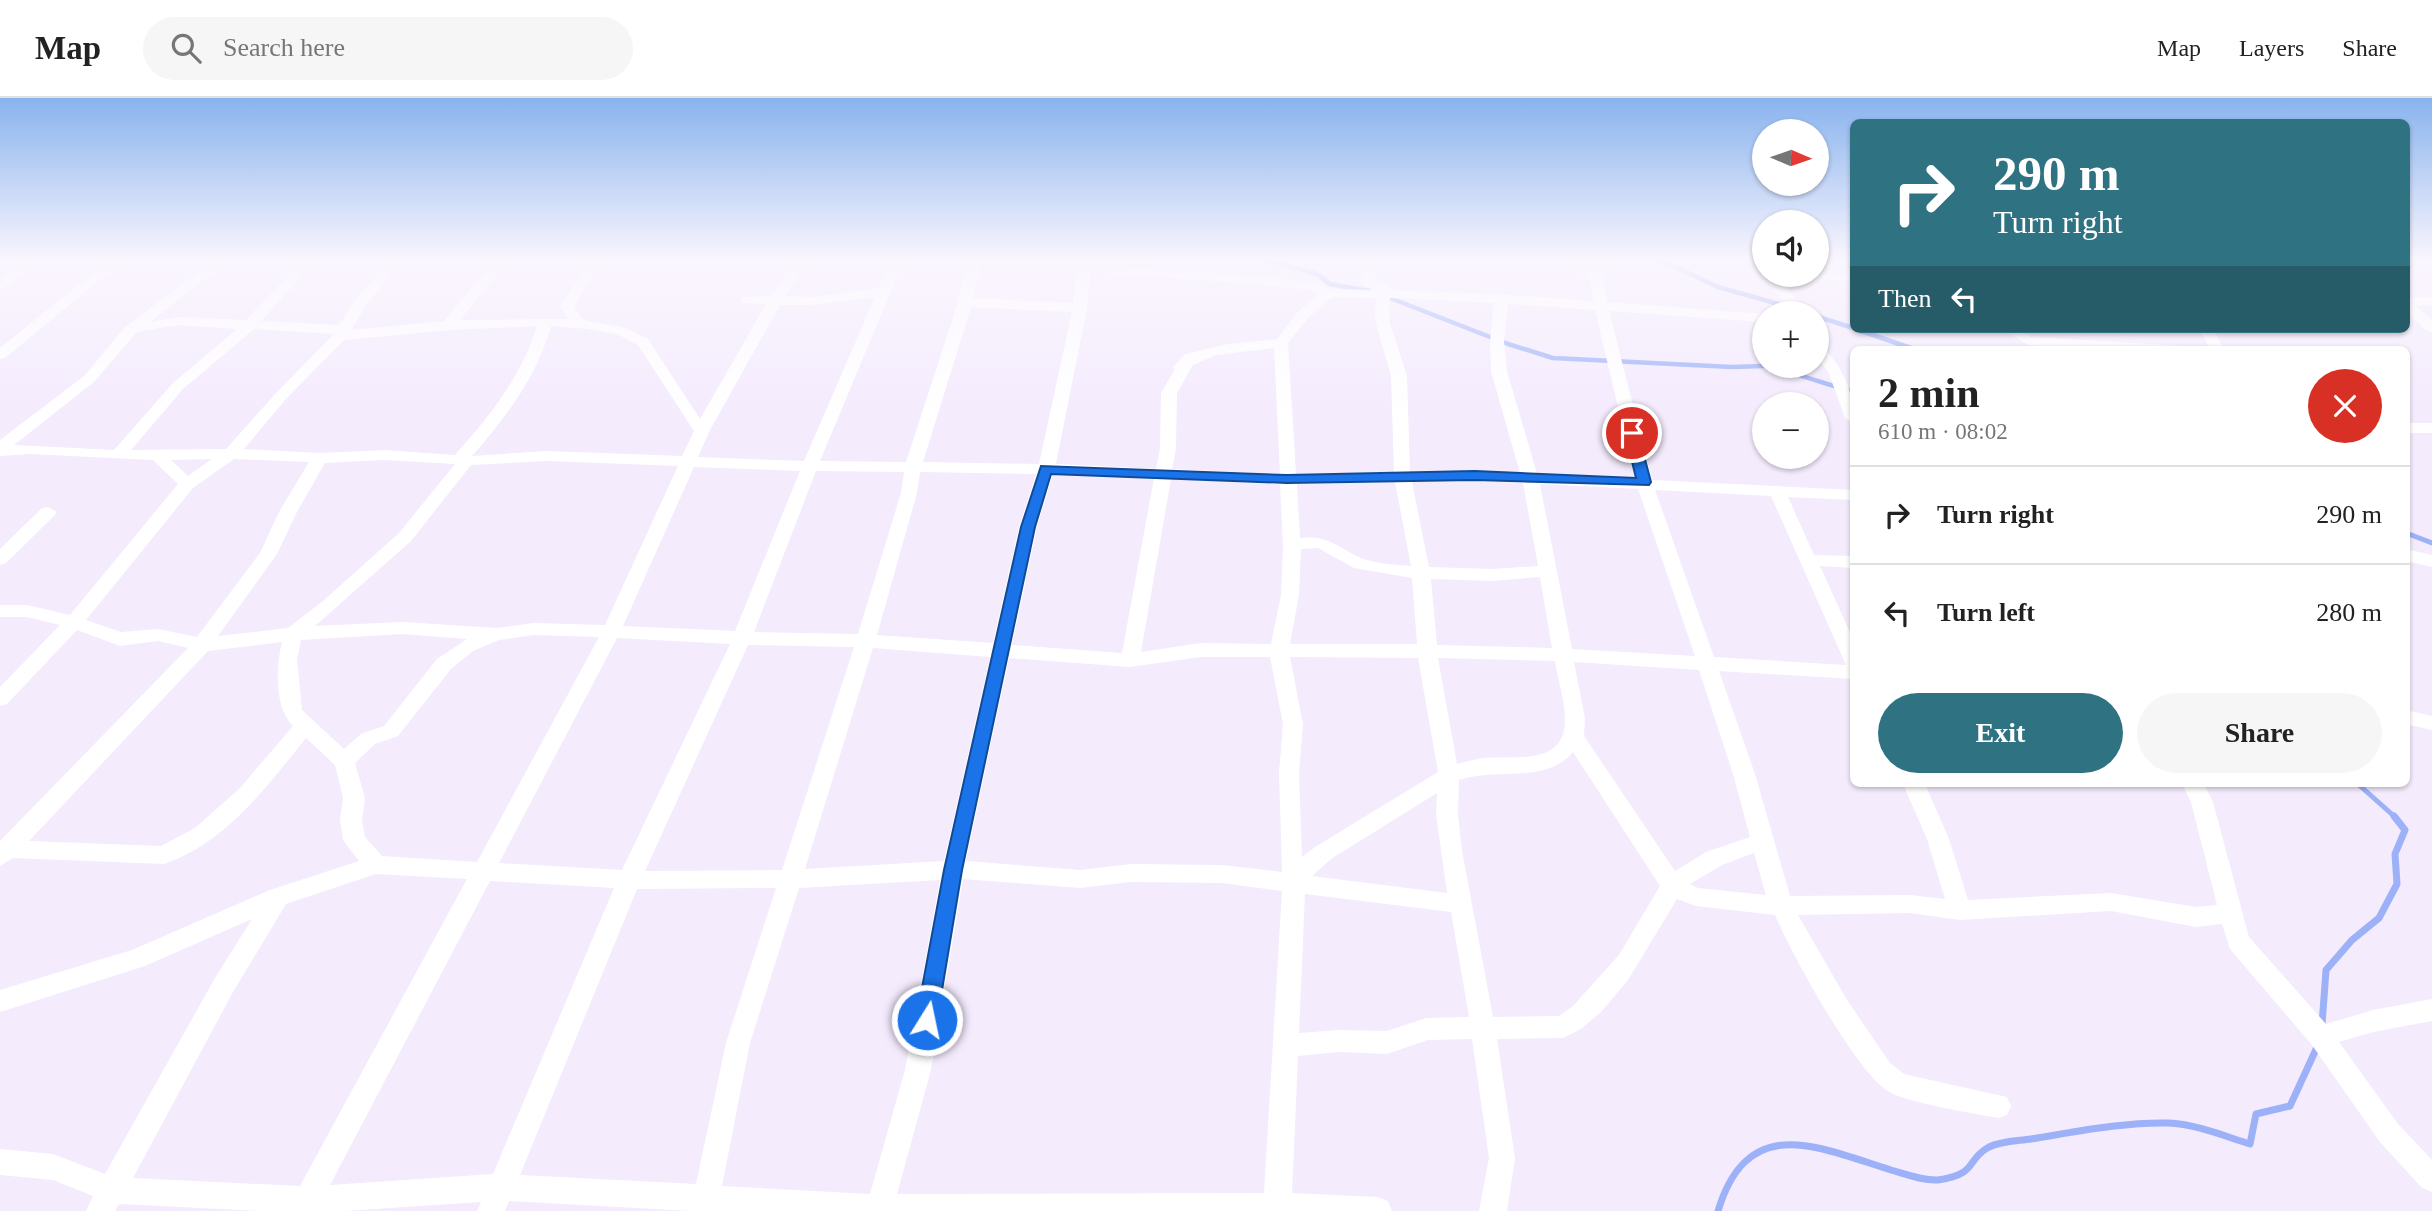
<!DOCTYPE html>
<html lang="en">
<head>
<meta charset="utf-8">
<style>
	body { margin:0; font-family:Georgia,serif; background:#f6f6f6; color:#222; height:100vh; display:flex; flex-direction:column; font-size:26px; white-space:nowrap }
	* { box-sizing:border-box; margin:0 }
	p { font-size:23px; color:#767676 }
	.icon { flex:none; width:38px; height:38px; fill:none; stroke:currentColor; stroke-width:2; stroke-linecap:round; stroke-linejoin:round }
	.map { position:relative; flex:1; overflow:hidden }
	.drawer { position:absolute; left:1850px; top:248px; width:560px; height:441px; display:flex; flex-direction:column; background:#fff; border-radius:10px; box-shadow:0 2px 5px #0004 }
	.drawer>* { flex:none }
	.top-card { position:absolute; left:1850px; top:21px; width:560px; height:214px; border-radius:10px; box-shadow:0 2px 5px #0004; background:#2f7383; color:#fff; overflow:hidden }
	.needle { width:46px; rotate:92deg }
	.tools { position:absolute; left:1752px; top:21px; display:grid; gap:14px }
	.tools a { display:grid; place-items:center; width:77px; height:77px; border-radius:50%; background:#fff; box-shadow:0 2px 5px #0004; font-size:35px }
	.pin { position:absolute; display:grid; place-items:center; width:60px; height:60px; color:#fff; margin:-30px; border:4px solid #fff; border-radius:50%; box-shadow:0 2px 7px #0007 }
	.me { position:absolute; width:77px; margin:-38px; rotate:10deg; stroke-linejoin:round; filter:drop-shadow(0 0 5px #0008) }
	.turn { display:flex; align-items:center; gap:24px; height:147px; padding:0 28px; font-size:32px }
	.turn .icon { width:91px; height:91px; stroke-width:2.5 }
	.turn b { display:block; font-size:49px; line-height:60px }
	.then { display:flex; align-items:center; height:66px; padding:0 28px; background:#0003; gap:14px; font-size:26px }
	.round { display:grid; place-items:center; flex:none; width:74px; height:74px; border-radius:37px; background:#f6f6f6 }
	.head { display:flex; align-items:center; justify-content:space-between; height:119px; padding:0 28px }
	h1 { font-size:42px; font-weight:600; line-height:52px }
	.action { display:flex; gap:14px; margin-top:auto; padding:14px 28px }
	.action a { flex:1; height:80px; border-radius:42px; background:#2f7383; color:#fff; font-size:28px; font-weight:600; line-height:80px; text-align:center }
	.action a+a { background:#f6f6f6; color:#222 }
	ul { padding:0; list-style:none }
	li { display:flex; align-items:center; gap:21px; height:98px; padding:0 28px; border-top:2px solid #e0e0e0 }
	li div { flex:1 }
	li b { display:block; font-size:26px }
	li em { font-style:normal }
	header { display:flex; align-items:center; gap:42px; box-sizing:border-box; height:98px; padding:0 35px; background:#fff; border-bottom:2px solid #e0e0e0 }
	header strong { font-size:33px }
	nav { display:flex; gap:38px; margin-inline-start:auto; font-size:24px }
	.search { width:490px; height:63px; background:#f6f6f6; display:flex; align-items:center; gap:18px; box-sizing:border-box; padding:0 24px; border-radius:38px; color:#767676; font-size:26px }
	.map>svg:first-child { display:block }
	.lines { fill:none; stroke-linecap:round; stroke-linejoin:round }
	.stream-far2 { stroke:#9cb1f7; stroke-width:4.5 }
	.stream-far1 { stroke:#9cb1f7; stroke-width:5 }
	.stream { stroke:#9cb1f7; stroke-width:7 }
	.minor { fill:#fff; fill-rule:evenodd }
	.route { fill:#1a73e8; stroke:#114b97; stroke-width:2 }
</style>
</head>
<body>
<header>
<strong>Map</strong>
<div class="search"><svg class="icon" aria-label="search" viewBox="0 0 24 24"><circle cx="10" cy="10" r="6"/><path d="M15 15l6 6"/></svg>Search here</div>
<nav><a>Map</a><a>Layers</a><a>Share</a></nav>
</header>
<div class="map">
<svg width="2432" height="1113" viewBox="0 0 2432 1113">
	<rect width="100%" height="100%" fill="#f4ebfd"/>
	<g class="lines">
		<!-- stream-far2 -->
		<path class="stream-far2" d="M 1266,162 L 1317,176 L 1330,186 L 1369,193
			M 1661,162 L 1718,189 L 1793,210
			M 1385,198 L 1508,246 L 1553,260 L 1732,269 L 1764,268
			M 1816,218 L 1853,230
			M 1855,231 L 1917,252
			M 1770,268 L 1853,294"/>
		<!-- stream-far1 -->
		<path class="stream-far1" d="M 2406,435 L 2432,445
			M 2358,686 L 2395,719"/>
		<!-- stream -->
		<path class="stream" d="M 2322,927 L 2326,872 L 2352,842 L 2379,820 L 2397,786 L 2395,756 L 2405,732 L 2394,718
			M 1718,1113 C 1748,1014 1817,1049 1891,1072 C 1905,1076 1923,1083 1938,1082 C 1979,1076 1965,1062 1989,1049 C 2001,1043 2018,1043 2031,1041 C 2075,1034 2123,1024 2168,1025 C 2196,1026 2224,1038 2250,1046 L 2256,1016 L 2290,1008 L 2318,947"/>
		<!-- minor -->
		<path class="minor" d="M 29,162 L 45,162 L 0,192 L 0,182 Z
			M 109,162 L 124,162 L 5,260 L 0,261 L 0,250 Z
			M 214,162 L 229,162 L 150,224 L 178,219 L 246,222 L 303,162 L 317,162 L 261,223 L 339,227 L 358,198 L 390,162 L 404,162 L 369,203 L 351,232 L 444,223 L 495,162 L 509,162 L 460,222 L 569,221 L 560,209 L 589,162 L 602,162 L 574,209 L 584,222 L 626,230 L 648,241 L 700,321 L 766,206 L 742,205 L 742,199 L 771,198 L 797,162 L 810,162 L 785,198 L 813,199 L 878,190 L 890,162 L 904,162 L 820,363 L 906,364 L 958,204 L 967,162 L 1039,162 L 1266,179 L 1313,184 L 1331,191 L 1373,192 L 1362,185 L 1359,162 L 1373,162 L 1376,183 L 1389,188 L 1391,192 L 1501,196 L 1593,203 L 1590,182 L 1561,162 L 1582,162 L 1593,171 L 1596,162 L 1610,162 L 1604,180 L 1607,204 L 1764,216 L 1764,224 L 1609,213 L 1652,382 L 1853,392 L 1853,402 L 1788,399 L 1814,457 L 1853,458 L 1853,470 L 1820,468 L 1853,541 L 1853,581 L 1719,573 L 1755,676 L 1790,798 L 1910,797 L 1945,801 L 1927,741 L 1903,686 L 1925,686 L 1949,741 L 1968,802 L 2111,795 L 2196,809 L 2217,807 L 2191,704 L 2182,686 L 2204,686 L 2213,704 L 2249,839 L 2326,926 L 2373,912 L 2432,901 L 2432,923 L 2373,934 L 2339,944 L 2398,1026 L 2432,1062 L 2432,1094 L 2422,1090 L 2380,1044 L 2312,947 L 2230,851 L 2222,826 L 2196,829 L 2111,813 L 1960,822 L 1910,815 L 1798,817 L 1847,902 L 1890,965 L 1904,976 L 2007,999 L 2011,1008 L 2007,1017 L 1998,1020 C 1973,1015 1906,1005 1888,993 C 1856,974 1791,855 1775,817 L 1696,808 L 1677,801 L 1628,882 L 1601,914 L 1581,931 L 1563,940 L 1497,941 L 1515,1060 L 1507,1113 L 1479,1113 L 1489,1060 L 1472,941 L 1428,942 L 1387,956 L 1339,954 L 1298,958 L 1292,1095 L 1378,1099 L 1388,1103 L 1392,1113 L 691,1113 L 509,1103 L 505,1113 L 477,1113 L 481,1104 L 344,1113 L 261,1113 L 119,1106 L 115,1113 L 86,1113 L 93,1098 L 53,1082 L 0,1077 L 0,1051 L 53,1056 L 105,1076 L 215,880 L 252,821 L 145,868 L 0,914 L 0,892 L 132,852 L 270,792 L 359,763 L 343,742 L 340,722 L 343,700 L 335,667 L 306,640 C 267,688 226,745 164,766 L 13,760 L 0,768 L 0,743 L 188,550 L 158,543 L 120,548 L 77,532 L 7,606 L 0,608 L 0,589 L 60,527 L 27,519 L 0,519 L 0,507 L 27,507 L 70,517 L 178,386 L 153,362 L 30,356 L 0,358 L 0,342 L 84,278 L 125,229 ZM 980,166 L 1076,173 L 1073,205 L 973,200 ZM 1090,174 L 1266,187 L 1310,192 L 1319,196 L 1298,214 L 1277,241 L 1228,246 L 1185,256 L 1173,269 L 1175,271 L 1161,295 L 1160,350 L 1156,371 L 1056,366 L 1087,210 ZM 875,199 L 804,363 L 698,359 L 710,332 L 780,207 L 813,207 ZM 1332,199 L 1376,200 L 1375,222 L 1391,278 L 1394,374 L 1296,376 L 1288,245 L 1308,220 ZM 1390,200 L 1494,205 L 1490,243 L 1491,273 L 1520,375 L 1410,374 L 1407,278 L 1389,222 ZM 1508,206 L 1595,212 L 1635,381 L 1537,376 L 1507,273 L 1504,243 ZM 971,209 L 1072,214 L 1039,366 L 923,364 ZM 178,227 L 237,231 L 173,285 L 114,352 L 14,347 L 94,284 L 137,234 ZM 537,228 C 521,279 490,318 455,357 L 384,352 L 320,355 L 244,351 L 286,301 L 344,242 L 451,232 ZM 551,228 L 587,231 L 617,236 L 638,247 L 694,333 L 682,358 L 547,353 L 472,358 C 506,319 537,279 551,228 ZM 254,231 L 334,236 L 276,295 L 226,351 L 131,352 L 183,291 ZM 1274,250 L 1280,376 L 1172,371 L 1176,350 L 1177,295 L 1193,267 L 1216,257 ZM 212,361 L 188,378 L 171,362 ZM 234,361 L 309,364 L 279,414 L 260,455 L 197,539 L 158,531 L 121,534 L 86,522 L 193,390 ZM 384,362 L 455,366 L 399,435 L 323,503 L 288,530 L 218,538 L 277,456 L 297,414 L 325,365 ZM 547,363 L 678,368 L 605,527 L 533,525 L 497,530 L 402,524 L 315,528 L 411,443 L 471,367 ZM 694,369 L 800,373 L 735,533 L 623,528 ZM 816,373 L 904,374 L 901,395 L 858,536 L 754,534 ZM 920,374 L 1036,376 L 1019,429 L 993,545 L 877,537 L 917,395 ZM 1053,376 L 1154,380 L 1122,555 L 1012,547 L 1037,429 ZM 1171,381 L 1280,386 L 1283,448 L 1281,497 L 1271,546 L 1201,545 L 1141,554 ZM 1475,383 L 1523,385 L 1538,468 L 1492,471 L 1429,469 L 1412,384 ZM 1395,384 L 1411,468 C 1397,467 1381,466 1367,462 C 1342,454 1329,435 1300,440 L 1297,386 ZM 1540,386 L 1638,391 L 1695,558 L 1572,551 ZM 1655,392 L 1771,398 L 1846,567 L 1714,559 ZM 1318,450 L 1354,470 L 1412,480 L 1417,546 L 1290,546 L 1299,497 L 1301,451 ZM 1540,479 L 1552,550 L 1437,547 L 1431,481 L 1492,483 ZM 402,536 L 467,541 L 437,561 L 384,628 L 361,636 L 344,651 L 302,612 L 297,561 L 301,542 ZM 533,537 L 599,539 L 477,764 L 382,758 L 365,739 L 362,722 L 365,700 L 355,665 L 375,646 L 398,638 L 451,571 L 473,553 L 499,542 ZM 617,540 L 730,546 L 622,772 L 499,765 ZM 282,544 C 276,568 274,610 293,628 L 240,690 L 195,730 L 161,748 L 29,743 L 208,553 ZM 748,547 L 854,549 L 782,772 L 645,773 ZM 873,550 L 990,559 L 944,763 L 805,771 ZM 1201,559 L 1270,559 L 1283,626 L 1279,675 L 1282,774 L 1222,767 L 1131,766 L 1080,772 L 966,763 L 1009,560 L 1130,569 ZM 1290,559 L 1418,560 L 1438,674 L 1315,749 L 1302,759 L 1299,675 L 1303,626 ZM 1438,560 L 1555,563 C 1558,582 1565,603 1565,622 C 1565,669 1514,657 1484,660 C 1475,661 1466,664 1457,666 ZM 1574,564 L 1699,572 L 1733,676 L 1750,739 L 1706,754 L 1675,773 L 1584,638 L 1585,620 ZM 1573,654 L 1660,788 L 1619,857 L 1573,908 L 1559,918 L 1493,919 L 1462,753 L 1458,716 L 1459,682 C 1497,669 1545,687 1573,654 ZM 1437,695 L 1436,716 L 1447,795 L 1312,778 L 1331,761 ZM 1754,755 L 1766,797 L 1698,790 L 1690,786 L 1722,767 ZM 376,776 L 467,781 L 300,1088 L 133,1080 L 233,894 L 286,806 ZM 963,781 L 1080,790 L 1131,784 L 1222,785 L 1282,793 L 1264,1095 L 897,1096 L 931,972 ZM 940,782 L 905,972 L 870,1096 L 722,1088 L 750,945 L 799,790 ZM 490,783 L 614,790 L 493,1076 L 330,1087 ZM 776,790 L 726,945 L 696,1086 L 520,1077 L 637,791 ZM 1305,796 L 1451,814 L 1469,919 L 1426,920 L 1387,933 L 1339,932 L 1299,935 Z
			M 1764,174 L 1764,177 L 1853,175 L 1853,183 L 1780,182 L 1807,215 L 1793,215 L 1763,180 L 1761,177 Z
			M 2432,199 L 2432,207 L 2416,208 L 2432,222 L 2432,234 L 2427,233 L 2406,214 L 2406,200 Z
			M 2002,231 L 2019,231 L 2031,239 L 2184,248 L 2191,252 L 2108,252 L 2028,247 Z
			M 2200,231 L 2214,231 L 2224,252 L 2210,252 Z
			M 1816,245 L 1821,246 C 1844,273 1853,288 1853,325 L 1845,320 L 1828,273 L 1816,259 Z
			M 2406,325 L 2432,325 L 2432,335 L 2406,335 Z
			M 48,409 L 57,414 L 54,418 L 6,465 L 0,467 L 0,451 L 42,410 Z
			M 2406,451 L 2432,457 L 2432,469 L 2406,463 Z
			M 2406,612 L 2432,618 L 2432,632 L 2406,626 Z"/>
	</g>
	<!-- sky -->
	<linearGradient id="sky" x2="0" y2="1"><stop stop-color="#89b3ee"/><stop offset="0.51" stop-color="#faf6fe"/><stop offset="1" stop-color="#faf6fe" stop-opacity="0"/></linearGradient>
	<rect width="2432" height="318" fill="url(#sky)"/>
	<!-- route -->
	<path class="route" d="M 1632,332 L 1638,335 L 1651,384 L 1649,387 L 1475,382 L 1287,385 L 1051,376 L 1035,429 L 962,772 L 937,922 L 934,928 L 927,931 L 919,928 L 916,922 L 944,772 L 1021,429 L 1041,368 L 1287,377 L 1475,373 L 1636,380 L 1625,335 Z"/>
</svg>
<div class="tools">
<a><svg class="needle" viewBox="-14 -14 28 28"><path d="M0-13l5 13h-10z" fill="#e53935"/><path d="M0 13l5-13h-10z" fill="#767676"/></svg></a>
<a><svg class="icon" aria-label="sound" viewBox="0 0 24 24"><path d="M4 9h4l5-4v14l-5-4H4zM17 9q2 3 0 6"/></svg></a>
<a>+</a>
<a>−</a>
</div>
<div class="pin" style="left:1632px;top:335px;background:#d93025"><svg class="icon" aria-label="arrive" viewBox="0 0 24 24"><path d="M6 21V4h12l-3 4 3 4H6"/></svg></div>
<svg class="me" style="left:927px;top:922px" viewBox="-20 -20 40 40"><circle r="17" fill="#1a73e8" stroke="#fff" stroke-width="3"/><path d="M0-11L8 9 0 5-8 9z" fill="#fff"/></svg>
<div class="top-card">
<div class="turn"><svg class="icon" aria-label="right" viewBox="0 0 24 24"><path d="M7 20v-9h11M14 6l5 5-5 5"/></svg><div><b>290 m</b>Turn right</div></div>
<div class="then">Then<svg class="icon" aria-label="left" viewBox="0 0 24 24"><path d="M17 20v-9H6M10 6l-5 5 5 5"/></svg></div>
</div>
<section class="drawer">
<div class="head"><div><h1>2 min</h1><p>610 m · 08:02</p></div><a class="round" style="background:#d93025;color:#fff"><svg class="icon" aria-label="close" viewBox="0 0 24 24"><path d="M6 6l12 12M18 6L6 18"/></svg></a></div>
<ul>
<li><svg class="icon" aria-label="right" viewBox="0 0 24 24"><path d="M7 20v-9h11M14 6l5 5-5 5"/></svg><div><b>Turn right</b></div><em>290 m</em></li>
<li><svg class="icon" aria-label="left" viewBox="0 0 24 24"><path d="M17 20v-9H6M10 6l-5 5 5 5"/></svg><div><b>Turn left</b></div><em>280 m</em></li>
</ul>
<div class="action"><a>Exit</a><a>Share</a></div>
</section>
</div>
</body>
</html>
